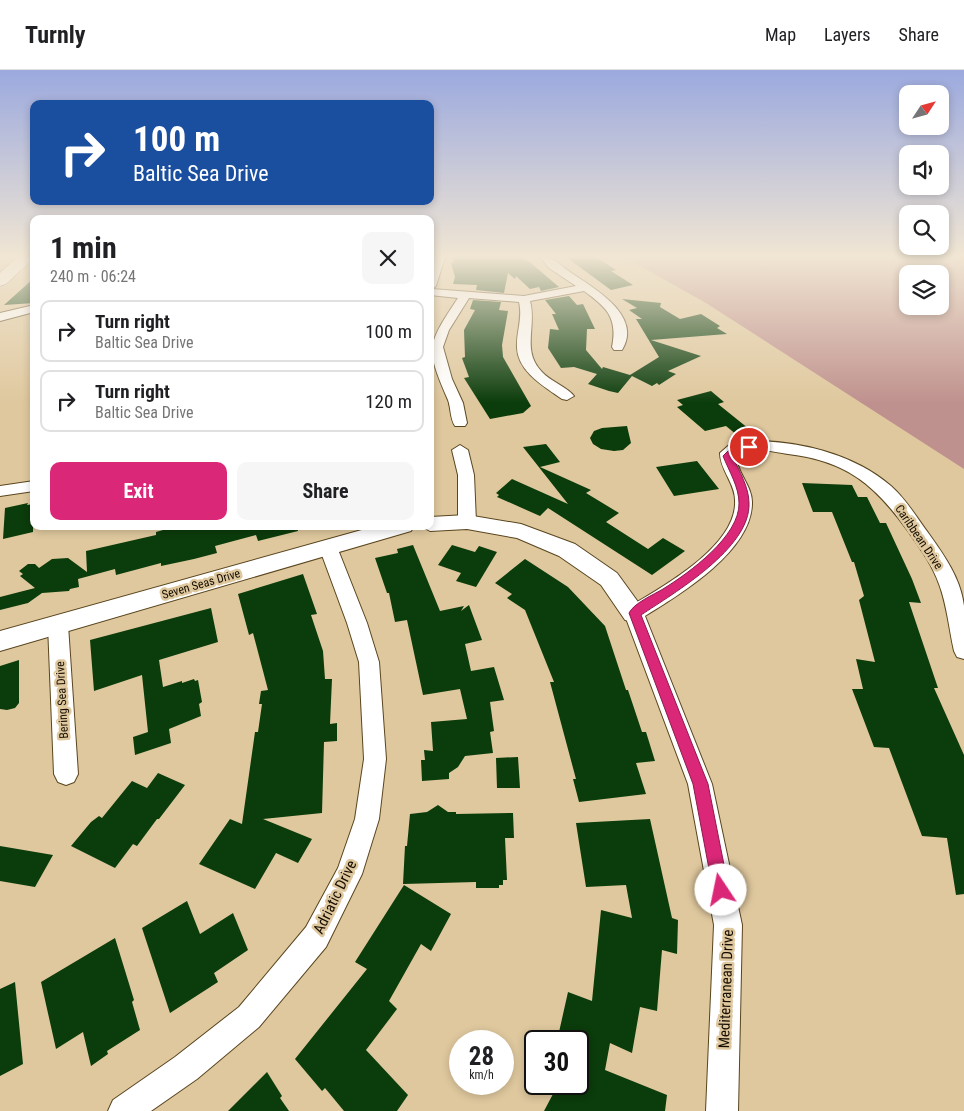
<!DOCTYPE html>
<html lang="en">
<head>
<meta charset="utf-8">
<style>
	body { margin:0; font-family:"Roboto Condensed",sans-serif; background:#f6f6f6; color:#202124; height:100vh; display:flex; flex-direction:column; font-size:19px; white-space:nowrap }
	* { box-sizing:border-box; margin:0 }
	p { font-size:16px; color:#757577 }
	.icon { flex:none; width:28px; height:28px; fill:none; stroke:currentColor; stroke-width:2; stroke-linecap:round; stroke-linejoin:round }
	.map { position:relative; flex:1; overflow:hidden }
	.details { position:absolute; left:30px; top:145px; width:404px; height:315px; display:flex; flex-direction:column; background:#fff; border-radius:10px; box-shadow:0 2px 8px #0003 }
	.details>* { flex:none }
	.banner { position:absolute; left:30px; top:30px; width:404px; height:105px; border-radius:10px; box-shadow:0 2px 8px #0003; background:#1a4fa0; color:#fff; overflow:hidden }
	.needle { width:32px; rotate:54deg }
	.buttons { position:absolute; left:899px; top:15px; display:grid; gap:10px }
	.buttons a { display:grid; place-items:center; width:50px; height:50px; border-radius:10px; background:#fff; box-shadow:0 2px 8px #0003; font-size:25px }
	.speed { position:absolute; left:449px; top:960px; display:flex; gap:10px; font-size:25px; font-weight:700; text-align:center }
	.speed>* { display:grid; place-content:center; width:65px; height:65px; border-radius:50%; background:#fff; box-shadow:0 2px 8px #0003; line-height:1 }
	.speed small { font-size:12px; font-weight:400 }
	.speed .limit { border:2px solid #111; border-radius:8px; background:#fff; color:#111 }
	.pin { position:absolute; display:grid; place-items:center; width:42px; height:42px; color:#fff; margin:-21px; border:2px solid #fff; border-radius:50%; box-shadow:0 1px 5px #0007 }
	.me { position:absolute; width:55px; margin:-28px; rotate:349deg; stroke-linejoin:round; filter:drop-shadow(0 0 4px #0008) }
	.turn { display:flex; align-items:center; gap:18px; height:105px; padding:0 20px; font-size:22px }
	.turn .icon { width:65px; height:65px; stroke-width:2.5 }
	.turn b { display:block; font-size:35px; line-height:42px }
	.round { display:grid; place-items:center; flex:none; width:52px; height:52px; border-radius:10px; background:#f6f6f6 }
	.summary { display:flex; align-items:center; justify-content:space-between; height:85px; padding:0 20px }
	h1 { font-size:30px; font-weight:700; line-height:38px }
	.button { display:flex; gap:10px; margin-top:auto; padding:10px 20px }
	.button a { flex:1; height:58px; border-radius:10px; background:#db2777; color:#fff; font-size:20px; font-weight:700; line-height:58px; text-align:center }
	.button a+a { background:#f6f6f6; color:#202124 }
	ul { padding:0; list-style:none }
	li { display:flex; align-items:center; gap:15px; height:62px; margin:0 10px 8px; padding:0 10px; border:2px solid #e0e0e0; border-radius:10px }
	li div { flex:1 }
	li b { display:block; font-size:19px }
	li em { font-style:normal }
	header { display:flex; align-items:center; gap:30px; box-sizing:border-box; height:70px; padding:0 25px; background:#fff; border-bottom:1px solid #e0e0e0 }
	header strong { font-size:24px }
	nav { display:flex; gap:28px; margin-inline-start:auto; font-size:18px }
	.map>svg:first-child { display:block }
	.green { fill:#bf918e; fill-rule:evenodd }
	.building { fill:#0b3c0b }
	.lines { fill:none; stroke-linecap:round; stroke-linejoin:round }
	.minor-casing { stroke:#59451e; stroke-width:2 }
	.tertiary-casing { stroke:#59451e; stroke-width:2 }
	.trunk-casing { stroke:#59451e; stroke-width:1 }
	.minor { fill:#fff; fill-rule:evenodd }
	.tertiary { fill:#fff; fill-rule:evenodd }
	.trunk { fill:#fff; fill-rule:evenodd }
	.route { fill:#db2777; stroke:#8e194d }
	.labels { text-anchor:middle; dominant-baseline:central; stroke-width:5; stroke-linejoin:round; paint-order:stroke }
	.street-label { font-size:12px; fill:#150d01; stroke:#dfc89e }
	.near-street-label { font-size:15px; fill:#150d01; stroke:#dfc89e }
</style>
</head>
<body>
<header>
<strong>Turnly</strong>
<nav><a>Map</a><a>Layers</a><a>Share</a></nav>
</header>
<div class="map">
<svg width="964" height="1041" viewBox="0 0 964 1041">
	<rect width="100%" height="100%" fill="#dfc89e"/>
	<!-- green -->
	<path class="green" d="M 624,187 L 964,187 L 964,399 L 706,233 ZM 908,204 L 940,204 L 940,236 L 908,236 Z"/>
	<!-- building -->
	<path class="building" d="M 467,187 L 521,187 L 527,192 L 525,188 L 559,217 L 541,221 L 539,217 L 530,219 L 516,206 L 515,209 L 508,203 L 504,223 L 476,220 L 477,215 L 453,214 L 455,207 L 451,193 L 454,192 L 453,188 Z
		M 566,187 L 596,187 L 616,200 L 611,201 L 633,215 L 611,220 Z
		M 34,208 L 34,233 L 4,235 Z
		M 569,226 L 577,235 L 583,234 L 595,259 L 587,259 L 586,280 L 602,299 L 603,297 L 630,305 L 659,287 L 636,249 L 642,249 L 629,240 L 637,238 L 622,229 L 661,233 L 660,237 L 680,249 L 701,244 L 720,256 L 717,258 L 727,264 L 651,270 L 701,286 L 668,301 L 676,304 L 659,315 L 657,313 L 652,316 L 632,306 L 618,323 L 609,321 L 588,314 L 597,304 L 574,297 L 561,298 L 548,278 L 550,259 L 559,260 L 552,244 L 556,244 L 545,230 Z
		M 473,230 L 501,232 L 499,240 L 508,241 L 502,275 L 503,287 L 531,336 L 523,343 L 490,349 L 464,308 L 469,307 L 462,288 L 465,287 L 464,260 L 475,240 L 470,239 Z
		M 711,321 L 724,332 L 718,334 L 759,367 L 756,369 L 743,370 L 726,356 L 705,361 L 677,337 L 683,335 L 677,330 Z
		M 627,356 L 631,373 L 623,380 L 614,381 L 601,379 L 593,374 L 590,368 L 594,361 L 602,358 Z
		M 546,374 L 560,392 L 540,397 L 591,420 L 586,423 L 619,443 L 606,452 L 648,479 L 663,468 L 685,481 L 652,505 L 548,438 L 540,446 L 497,427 L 499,425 L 496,423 L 512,409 L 568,434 L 523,377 Z
		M 697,391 L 719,419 L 674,426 L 656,397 Z
		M 802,413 L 852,415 L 858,427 L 867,427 L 880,453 L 886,453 L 912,509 L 921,533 L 909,532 L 938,618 L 934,618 L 964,685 L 964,824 L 956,825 L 947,768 L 922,766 L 889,678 L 874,677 L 852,619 L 863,619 L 856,589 L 875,592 L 859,530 L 864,526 L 854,492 L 852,492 L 832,442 L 813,442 Z
		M 28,433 L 27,435 L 34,434 L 33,462 L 3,469 L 5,438 Z
		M 177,456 L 297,456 L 298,461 L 258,471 L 256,465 L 215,476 L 217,483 L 194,489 L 161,496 L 161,493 L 116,505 L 115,499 L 78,509 L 79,517 L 70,519 L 69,521 L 42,523 L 28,533 L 0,540 L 0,527 L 35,518 L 20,506 L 23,504 L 19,501 L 28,494 L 35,494 L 39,498 L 52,489 L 68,488 L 87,502 L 86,481 L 156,465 L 156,462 Z
		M 413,475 L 440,541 L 464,536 L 461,541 L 469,535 L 482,570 L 465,574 L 471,601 L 494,597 L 504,630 L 490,632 L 494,661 L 490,662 L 493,683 L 465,686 L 458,697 L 449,703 L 449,709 L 422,711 L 421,690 L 425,690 L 424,680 L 433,681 L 431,652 L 467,649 L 460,619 L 423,625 L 407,550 L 395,552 L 389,523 L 387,523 L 375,488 L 398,483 L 397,479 Z
		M 452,475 L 475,482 L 479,476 L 497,482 L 476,517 L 456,511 L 461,503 L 438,495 Z
		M 525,489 L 568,517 L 605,556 L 626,620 L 628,620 L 642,662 L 646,662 L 655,691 L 636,693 L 646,724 L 579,732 L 573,709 L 576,709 L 550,612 L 554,612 L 525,540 L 507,528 L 512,524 L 495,513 Z
		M 303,504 L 317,544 L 311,545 L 323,581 L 325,609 L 332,609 L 330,654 L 337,653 L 337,671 L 324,672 L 322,743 L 263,749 L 312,769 L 298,793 L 276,783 L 255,819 L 199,794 L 230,749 L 242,754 L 255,662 L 258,662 L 262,634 L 259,634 L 261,621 L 268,620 L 253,563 L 249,565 L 238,524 Z
		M 211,538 L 218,572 L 159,590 L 163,617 L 182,611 L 182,613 L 194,609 L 195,611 L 198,610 L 202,632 L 199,634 L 201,646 L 169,659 L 171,673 L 135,685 L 133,667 L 148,662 L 142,605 L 94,621 L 90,570 Z
		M 19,590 L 19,633 L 15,638 L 7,640 L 0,639 L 0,596 Z
		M 518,687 L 520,718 L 497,718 L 496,688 Z
		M 158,703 L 185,715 L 159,749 L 157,749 L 137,776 L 133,774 L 115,798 L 71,776 L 91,752 L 99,746 L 102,748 L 132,711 L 147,718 Z
		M 438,735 L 448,742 L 456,742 L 456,744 L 513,743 L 514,768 L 505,768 L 507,810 L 503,810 L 503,815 L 499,815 L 499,818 L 476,818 L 476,812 L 403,814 L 405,776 L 407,776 L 410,744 L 427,742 Z
		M 650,749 L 672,848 L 678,850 L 677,884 L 662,880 L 657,941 L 640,937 L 632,983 L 610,973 L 605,1000 L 667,1025 L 665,1041 L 544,1041 L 553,1024 L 529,1014 L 578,1014 L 578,971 L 557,971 L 568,922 L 592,931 L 601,840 L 632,848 L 626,815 L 586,817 L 576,753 Z
		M 0,776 L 53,785 L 35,817 L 0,811 Z
		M 404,815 L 451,844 L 431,881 L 421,874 L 389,931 L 397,939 L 366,980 L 408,1025 L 397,1041 L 344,1041 L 325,1018 L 322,1021 L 295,989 L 367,899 L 355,892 Z
		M 187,831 L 200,864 L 233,843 L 248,880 L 214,903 L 218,912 L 170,943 L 142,858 Z
		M 115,868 L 134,930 L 132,932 L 140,960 L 107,981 L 108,984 L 91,996 L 83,962 L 56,979 L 41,912 Z
		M 15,912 L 23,994 L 0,1006 L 0,919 Z
		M 267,1002 L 282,1026 L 280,1028 L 289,1041 L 228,1041 Z"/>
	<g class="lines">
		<defs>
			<path id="minor" d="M 435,187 L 445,187 L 436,216 L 432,219 L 524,226 L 576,216 L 549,198 L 540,187 C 556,187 560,196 573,204 C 595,219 643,246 622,280 L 614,280 L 612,277 C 618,247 606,237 584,221 L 530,231 C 537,256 521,281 542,302 C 551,312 566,316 574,326 L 567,330 L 562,329 C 545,317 518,302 517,278 C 516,262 523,249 519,232 L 469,228 L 449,260 L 443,277 L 452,309 L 463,333 L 467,353 L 465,356 L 455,356 C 450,349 451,338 448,330 C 425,277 427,275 458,228 L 430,225 L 430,200 Z
				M 34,235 L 34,242 L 0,251 L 0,243 Z
				M 747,371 C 796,370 853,383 891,416 C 906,429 917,448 929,464 C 944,485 961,509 964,536 C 964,553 964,572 964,589 L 957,587 L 954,581 C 949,559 947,535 939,514 C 932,494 920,478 908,461 C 875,415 847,391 788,384 C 772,382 750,375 736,385 C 736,402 752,415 752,432 C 753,480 681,524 645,546 L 712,714 L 742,855 L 738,1041 L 706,1041 L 714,855 L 688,714 L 624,543 L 627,538 C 661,518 738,476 735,430 C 735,413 720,400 720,383 L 728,376 Z
				M 460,375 L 468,380 L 474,405 L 476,452 L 473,456 L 461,456 L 458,452 L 458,405 L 452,380 Z
				M 34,411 L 34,421 L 0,426 L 0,416 Z
				M 328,471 L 334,473 L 337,477 L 367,553 L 379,592 L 386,689 L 379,749 L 362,804 L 326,877 L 259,957 L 197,1009 L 151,1041 L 108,1041 L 113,1030 L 175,987 L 239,937 L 306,857 L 338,798 L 355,749 L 364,689 L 359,592 L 347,553 L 319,477 L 322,473 Z
				M 58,547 L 65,550 L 68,555 L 78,704 L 74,712 L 66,715 L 58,712 L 54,704 L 48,555 L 51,550 Z"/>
			<path id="tertiary" d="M 467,445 L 521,454 L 575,474 L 617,503 L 646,543 L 643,550 L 634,552 L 625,550 L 601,515 L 559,486 L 517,468 L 467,459 L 430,461 L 421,456 L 430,456 L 430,447 Z
				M 376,456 L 414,456 L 411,461 L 0,581 L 0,561 Z"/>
			<path id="trunk" d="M 17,187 L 34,188 L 6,214 L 0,216 L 0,203 Z"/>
		</defs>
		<!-- minor casing -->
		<use href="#minor" class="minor-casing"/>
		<!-- tertiary casing -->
		<use href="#tertiary" class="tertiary-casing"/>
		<!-- trunk casing -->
		<use href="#trunk" class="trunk-casing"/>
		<!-- minor -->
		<use href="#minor" class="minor"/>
		<!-- tertiary -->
		<use href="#tertiary" class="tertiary"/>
		<!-- trunk -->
		<use href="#trunk" class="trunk"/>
	</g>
	<!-- sky -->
	<linearGradient id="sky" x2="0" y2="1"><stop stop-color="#9ba9de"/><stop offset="0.56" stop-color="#f1e6d3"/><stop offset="1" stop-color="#f1e6d3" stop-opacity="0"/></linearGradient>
	<rect width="964" height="333" fill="url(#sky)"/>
	<!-- route -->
	<path class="route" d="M 749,374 L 753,377 L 752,379 L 739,380 L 733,387 C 739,401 749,417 749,433 C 751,478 674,523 641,545 L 708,714 L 729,820 L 727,825 L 721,828 L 715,825 L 713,820 L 693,714 L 629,543 C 634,533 653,525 663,519 C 689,503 740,466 739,433 C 739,417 729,401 723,386 L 733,376 Z"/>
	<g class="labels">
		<!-- street labels -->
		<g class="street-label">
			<text transform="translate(919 467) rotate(56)">Caribbean Drive</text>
			<text transform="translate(201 514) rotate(-16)">Seven Seas Drive</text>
			<text transform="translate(62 630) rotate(-93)">Bering Sea Drive</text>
		</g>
		<!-- near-street labels -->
		<g class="near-street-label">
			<text transform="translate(335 827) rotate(-64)">Adriatic Drive</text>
			<text transform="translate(726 919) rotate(-88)">Mediterranean Drive</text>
		</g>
	</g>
</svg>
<div class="buttons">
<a><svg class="needle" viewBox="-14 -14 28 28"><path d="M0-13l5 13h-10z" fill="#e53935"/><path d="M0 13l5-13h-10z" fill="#757577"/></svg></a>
<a><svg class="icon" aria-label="sound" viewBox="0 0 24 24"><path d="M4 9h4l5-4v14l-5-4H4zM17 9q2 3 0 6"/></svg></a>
<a><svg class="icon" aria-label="search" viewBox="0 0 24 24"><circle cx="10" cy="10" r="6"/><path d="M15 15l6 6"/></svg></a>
<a><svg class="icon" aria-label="layers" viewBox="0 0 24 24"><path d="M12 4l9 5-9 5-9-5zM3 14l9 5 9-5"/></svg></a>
</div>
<div class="speed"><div>28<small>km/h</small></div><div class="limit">30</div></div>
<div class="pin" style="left:749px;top:377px;background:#d93025"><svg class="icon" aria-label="arrive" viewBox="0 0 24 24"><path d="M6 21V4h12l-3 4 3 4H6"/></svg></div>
<svg class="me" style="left:721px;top:820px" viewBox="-20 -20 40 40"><circle r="19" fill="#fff"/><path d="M0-13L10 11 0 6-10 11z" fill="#db2777"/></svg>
<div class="banner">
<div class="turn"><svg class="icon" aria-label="right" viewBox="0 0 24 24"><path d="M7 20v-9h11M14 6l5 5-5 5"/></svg><div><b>100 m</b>Baltic Sea Drive</div></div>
</div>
<section class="details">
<div class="summary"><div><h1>1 min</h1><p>240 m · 06:24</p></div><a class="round"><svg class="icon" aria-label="close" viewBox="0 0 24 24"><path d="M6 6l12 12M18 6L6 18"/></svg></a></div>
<ul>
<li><svg class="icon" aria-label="right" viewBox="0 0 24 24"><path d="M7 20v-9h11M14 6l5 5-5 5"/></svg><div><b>Turn right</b><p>Baltic Sea Drive</p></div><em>100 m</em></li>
<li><svg class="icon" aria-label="right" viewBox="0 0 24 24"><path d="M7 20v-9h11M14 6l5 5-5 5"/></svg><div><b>Turn right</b><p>Baltic Sea Drive</p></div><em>120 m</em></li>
</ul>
<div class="button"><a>Exit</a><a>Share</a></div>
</section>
</div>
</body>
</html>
